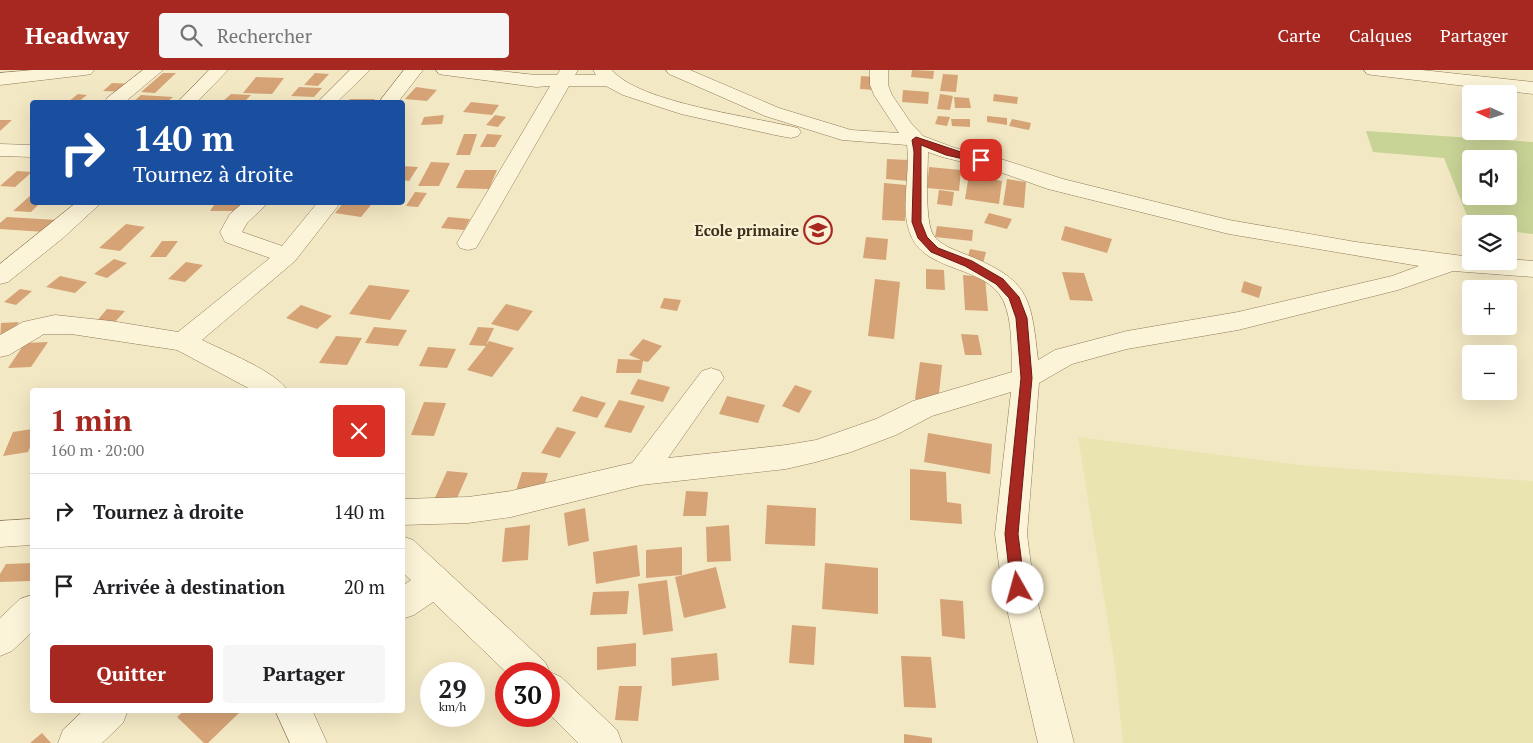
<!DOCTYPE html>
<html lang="fr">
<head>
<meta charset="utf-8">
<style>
	body { margin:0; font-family:"PT Serif",serif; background:#f6f6f6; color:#202124; height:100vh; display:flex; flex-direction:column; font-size:19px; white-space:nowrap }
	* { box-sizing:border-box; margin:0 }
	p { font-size:16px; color:#757577 }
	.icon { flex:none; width:28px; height:28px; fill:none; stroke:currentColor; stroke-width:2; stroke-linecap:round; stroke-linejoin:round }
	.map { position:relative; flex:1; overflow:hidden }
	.details { position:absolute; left:30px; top:318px; width:375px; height:325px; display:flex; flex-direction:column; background:#fff; border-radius:5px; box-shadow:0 5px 20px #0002 }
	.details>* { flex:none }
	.guide { position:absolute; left:30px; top:30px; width:375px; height:105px; border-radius:5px; box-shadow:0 5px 20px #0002; background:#1a4fa0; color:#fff; overflow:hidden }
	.needle { width:32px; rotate:274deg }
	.fabs { position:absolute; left:1462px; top:15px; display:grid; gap:10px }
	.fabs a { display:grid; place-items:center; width:55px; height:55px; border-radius:5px; background:#fff; box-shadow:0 5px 20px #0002; font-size:25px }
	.speed { position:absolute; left:420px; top:592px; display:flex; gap:10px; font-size:25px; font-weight:700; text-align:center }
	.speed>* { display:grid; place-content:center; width:65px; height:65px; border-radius:50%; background:#fff; box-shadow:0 5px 20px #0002; line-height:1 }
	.speed small { font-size:12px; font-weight:400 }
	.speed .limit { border:8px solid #d22; background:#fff; color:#111 }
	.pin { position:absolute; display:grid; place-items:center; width:42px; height:42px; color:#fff; margin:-21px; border-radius:10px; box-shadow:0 2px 8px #0006 }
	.me { position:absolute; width:55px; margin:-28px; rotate:353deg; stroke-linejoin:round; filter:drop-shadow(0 0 4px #0008) }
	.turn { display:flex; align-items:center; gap:18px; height:105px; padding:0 20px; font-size:22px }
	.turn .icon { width:65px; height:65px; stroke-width:2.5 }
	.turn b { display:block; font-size:35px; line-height:42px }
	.round { display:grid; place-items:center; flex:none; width:52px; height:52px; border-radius:5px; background:#f6f6f6 }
	.summary { display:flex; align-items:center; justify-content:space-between; height:85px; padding:0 20px }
	h1 { font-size:30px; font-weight:800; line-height:38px; color:#a62821 }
	.button { display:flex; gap:10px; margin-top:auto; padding:10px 20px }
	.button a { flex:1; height:58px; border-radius:5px; background:#a62821; color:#fff; font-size:20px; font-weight:800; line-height:58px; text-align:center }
	.button a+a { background:#f6f6f6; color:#202124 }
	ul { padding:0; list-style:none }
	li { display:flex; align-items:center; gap:15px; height:75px; padding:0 20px; border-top:1px solid #e0e0e0 }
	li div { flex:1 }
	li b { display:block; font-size:19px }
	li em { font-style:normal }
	header { display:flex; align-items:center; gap:30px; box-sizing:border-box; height:70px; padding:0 25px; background:#a62821; color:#fff }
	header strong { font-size:24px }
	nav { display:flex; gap:28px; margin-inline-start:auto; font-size:18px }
	.search { width:350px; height:45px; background:#f6f6f6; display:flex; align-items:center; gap:12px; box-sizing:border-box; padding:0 18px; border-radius:5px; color:#757577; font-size:19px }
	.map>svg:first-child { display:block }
	.farmland { fill:#e9e4b0 }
	.green { fill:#c8d396; fill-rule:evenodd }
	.building { fill:#d5a376 }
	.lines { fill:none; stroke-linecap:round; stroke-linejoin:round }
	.minor-casing { stroke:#907958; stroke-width:1 }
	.minor { fill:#fcf4d8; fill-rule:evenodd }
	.route { fill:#a62821; stroke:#6c1a15 }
	.labels { text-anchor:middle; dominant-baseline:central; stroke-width:5; stroke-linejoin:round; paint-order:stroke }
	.poi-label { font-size:15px; font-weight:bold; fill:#3e2f1d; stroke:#f9f1d4; text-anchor:end }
</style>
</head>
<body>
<header>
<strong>Headway</strong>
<div class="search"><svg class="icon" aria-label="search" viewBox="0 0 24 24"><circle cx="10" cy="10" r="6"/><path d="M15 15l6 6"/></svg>Rechercher</div>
<nav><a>Carte</a><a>Calques</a><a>Partager</a></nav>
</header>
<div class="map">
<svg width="1533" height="673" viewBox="0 0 1533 673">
	<rect width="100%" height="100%" fill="#f3e8c4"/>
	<!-- farmland -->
	<path class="farmland" d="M 1078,367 L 1310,396 L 1533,411 L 1533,673 L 1123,673 L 1115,596 Z"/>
	<!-- green -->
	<path class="green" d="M 1366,61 L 1533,72 L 1533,164 L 1509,161 L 1509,154 L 1471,154 L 1471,156 L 1444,88 L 1373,82 ZM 1471,89 L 1509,89 L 1509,126 L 1471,126 Z"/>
	<!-- building -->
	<path class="building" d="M 912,0 L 934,1 L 933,9 L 911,7 Z
		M 163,3 L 176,3 L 155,23 L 141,22 Z
		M 315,3 L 329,4 L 318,16 L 304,15 Z
		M 943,4 L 958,5 L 956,22 L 940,21 Z
		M 861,6 L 875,7 L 875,20 L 860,19 Z
		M 256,7 L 284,8 L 272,24 L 243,23 Z
		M 112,13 L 137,14 L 128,22 L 103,21 Z
		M 299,17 L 322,18 L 314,27 L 291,26 Z
		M 416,17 L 437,20 L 427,31 L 405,29 Z
		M 903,20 L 929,22 L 928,34 L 902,32 Z
		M 78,24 L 87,25 L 78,32 L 68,32 Z
		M 231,24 L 251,25 L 244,32 L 222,32 Z
		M 940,24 L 953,26 L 950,40 L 937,39 Z
		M 994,24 L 1018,27 L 1017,34 L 993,31 Z
		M 141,25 L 173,27 L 167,32 L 133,32 Z
		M 954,27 L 969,28 L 971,38 L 955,38 Z
		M 350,29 L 375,29 L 373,32 L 348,32 Z
		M 471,32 L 499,35 L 492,45 L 463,42 Z
		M 444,45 L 442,54 L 421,55 L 424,47 Z
		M 495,45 L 506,47 L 498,57 L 486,55 Z
		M 938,46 L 950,47 L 947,56 L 935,54 Z
		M 987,46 L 1007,48 L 1007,55 L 987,52 Z
		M 951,49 L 970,49 L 970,57 L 952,56 Z
		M 1012,49 L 1031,53 L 1029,60 L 1009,56 Z
		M 0,50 L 12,50 L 0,61 Z
		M 464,64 L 477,64 L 470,85 L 456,85 Z
		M 487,64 L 502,65 L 495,77 L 480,77 Z
		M 981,72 L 1000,76 L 997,85 L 978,81 Z
		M 887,89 L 909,90 L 908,111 L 886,109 Z
		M 431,92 L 450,93 L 439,116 L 418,116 Z
		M 402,96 L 418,97 L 409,111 L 402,110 Z
		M 929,97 L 961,100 L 959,121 L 927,118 Z
		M 465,100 L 497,100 L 489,119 L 456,118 Z
		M 17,101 L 32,102 L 15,117 L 0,116 Z
		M 969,105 L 1002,111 L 999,134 L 965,129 Z
		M 1007,109 L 1026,112 L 1024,138 L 1003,135 Z
		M 884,113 L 906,115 L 905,151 L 882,150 Z
		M 939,120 L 954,122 L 952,136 L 937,134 Z
		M 415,122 L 427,123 L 418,137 L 406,136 Z
		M 32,124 L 32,132 L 41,132 L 31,142 L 13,141 Z
		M 216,132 L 254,132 L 247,141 L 210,141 Z
		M 344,132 L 354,132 L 371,135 L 361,147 L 335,143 Z
		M 989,143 L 1012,149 L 1007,159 L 984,153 Z
		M 7,147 L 57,150 L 45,162 L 0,159 L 0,153 Z
		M 448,147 L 470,149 L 464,160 L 441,158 Z
		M 126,154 L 145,157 L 120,181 L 99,178 Z
		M 937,156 L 973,160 L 972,171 L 935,167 Z
		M 1065,156 L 1112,169 L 1107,183 L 1061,170 Z
		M 866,167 L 888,169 L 886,190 L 863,188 Z
		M 162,171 L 178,171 L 166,187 L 150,187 Z
		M 970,179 L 986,182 L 981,201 L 965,197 Z
		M 114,189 L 127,193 L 107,208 L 94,204 Z
		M 186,192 L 203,195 L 185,212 L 168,209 Z
		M 926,199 L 944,200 L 945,220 L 926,219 Z
		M 1062,202 L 1084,203 L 1093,231 L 1070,230 Z
		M 963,205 L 985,207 L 988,241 L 965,240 Z
		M 60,206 L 87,212 L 75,223 L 46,217 Z
		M 875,209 L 900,212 L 894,269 L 868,266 Z
		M 1244,211 L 1262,217 L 1259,228 L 1241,222 Z
		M 369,215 L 410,220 L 390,250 L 349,244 Z
		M 20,219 L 32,221 L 16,235 L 4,232 Z
		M 664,228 L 681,230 L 677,241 L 660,238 Z
		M 506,234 L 533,241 L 518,261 L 491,254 Z
		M 301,235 L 332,246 L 317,259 L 286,248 Z
		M 107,239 L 125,241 L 113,254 L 95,253 Z
		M 19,252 L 4,272 L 0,272 L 1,253 Z
		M 374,257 L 407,260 L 398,276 L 365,273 Z
		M 478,257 L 494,258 L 486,275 L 489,271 L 514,278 L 492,307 L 467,300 L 486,276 L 469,275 Z
		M 961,264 L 978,265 L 982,285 L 965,285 Z
		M 336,266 L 362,268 L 347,295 L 319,293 Z
		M 643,269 L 662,276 L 648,292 L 643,291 L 641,303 L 616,303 L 618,289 L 641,290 L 629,285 Z
		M 48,272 L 31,297 L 8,298 L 25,273 Z
		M 428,277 L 456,279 L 447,298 L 419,296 Z
		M 920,292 L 942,295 L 938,333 L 915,329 Z
		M 638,309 L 670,317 L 663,332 L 630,324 Z
		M 795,315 L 812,321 L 799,343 L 782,336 Z
		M 581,326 L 606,333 L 597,348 L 572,341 Z
		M 727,326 L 765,335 L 758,353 L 719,344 Z
		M 619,330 L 645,336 L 631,363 L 604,357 Z
		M 424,332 L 446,333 L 434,366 L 411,365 Z
		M 557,357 L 576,362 L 560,388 L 541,383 Z
		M 32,359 L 32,372 L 28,382 L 3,386 L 13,362 Z
		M 928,363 L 992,374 L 990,404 L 924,392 Z
		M 910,399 L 946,402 L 947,432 L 961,434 L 962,454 L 910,450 Z
		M 447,401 L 468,403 L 451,442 L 430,439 Z
		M 522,402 L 548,403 L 540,429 L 514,427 Z
		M 686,421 L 708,422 L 706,446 L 683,446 Z
		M 767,435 L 816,438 L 815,476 L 765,474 Z
		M 585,438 L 589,471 L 568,476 L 564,443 Z
		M 530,455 L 528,490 L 502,492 L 505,458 Z
		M 729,455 L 731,491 L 707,492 L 706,457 Z
		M 637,475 L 640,506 L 596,514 L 593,482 Z
		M 682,477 L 682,505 L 646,508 L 646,480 Z
		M 32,493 L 31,511 L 0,512 L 0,504 L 6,494 Z
		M 825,493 L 878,498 L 878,544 L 822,539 Z
		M 716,497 L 726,538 L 684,548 L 675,507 Z
		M 667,510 L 673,561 L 643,565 L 638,514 Z
		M 629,521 L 627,544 L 590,545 L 593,522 Z
		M 940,529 L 963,531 L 965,569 L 942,566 Z
		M 792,555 L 816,557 L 814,595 L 789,593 Z
		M 636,573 L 636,596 L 597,600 L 597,577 Z
		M 717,583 L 719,610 L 672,616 L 671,588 Z
		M 901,586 L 931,587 L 936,638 L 904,637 Z
		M 619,616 L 642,616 L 638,651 L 615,650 Z
		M 185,640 L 242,640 L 208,673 L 204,673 L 177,647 Z
		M 42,663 L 51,673 L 30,673 Z
		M 904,664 L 932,668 L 932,673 L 904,673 Z"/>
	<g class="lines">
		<defs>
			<path id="minor" d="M 33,0 L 94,0 L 91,4 L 85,5 L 0,15 L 0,3 Z
				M 143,0 L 163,0 L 125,32 L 105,32 L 107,28 Z
				M 209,0 L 228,0 L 197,32 L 178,32 Z
				M 350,0 L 370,0 L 337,32 L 318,32 Z
				M 404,0 L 423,0 L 398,32 L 379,32 Z
				M 436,0 L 491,0 L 536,5 L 557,5 L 560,0 L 578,0 L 575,5 L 596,5 L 593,0 L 612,0 C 639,33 755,47 798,58 L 801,62 L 798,66 L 791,68 L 775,65 L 681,44 L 623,25 L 606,16 L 569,16 L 479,173 L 476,178 L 468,180 L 460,178 L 457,173 L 550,16 L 536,17 L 445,5 L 439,4 Z
				M 666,0 L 690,0 L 779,38 L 851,60 L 899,63 L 874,25 L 870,15 L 870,0 L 888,0 L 888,15 L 892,25 L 911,53 L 923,66 L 955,78 L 1004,90 L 1063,109 L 1229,150 L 1356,172 L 1471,187 L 1471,191 L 1509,191 L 1509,189 L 1533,191 L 1533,207 L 1453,201 L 1398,220 L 1238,260 L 1127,279 L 1072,294 L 1039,313 L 1027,464 L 1034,518 L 1074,673 L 1038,673 L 1002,518 L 995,464 L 1011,322 L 932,346 L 896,365 L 851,382 L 816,392 L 786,399 L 641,415 L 511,447 L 468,453 L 402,455 L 402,429 L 468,427 L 511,421 L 632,393 L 702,301 L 711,298 L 720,301 L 724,308 L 668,388 L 786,375 L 816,370 L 876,349 L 913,331 L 1012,302 C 1011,280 1013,251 1003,230 C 985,195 927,203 911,166 C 899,138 911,105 907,75 L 842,70 L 765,46 L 669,4 ZM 928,82 L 942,87 L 991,99 L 1048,119 L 1229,164 L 1419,196 L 1392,206 L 1238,242 L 1127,261 L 1055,280 L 1038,290 C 1031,226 1029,210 967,185 C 955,180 942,176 934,166 C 924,152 928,101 928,82 Z
				M 1364,0 L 1422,0 L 1533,12 L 1533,24 L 1373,5 L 1367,4 Z
				M 0,74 L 32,75 L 32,87 L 0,86 Z
				M 77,132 L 102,132 L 63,168 L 8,212 L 0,214 L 0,194 Z
				M 244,132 L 269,132 L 247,153 L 242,162 L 282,176 L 318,132 L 341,132 L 295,191 L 202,270 C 222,280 277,302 287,320 L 252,320 L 177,280 L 71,264 L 44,264 L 9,285 L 0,287 L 0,265 L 23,252 L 55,245 L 111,251 L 178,262 L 270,188 L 225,172 L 220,162 L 230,144 Z
				M 32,449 L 32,475 L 0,477 L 0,451 Z
				M 402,466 L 413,470 L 545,592 L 550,602 L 561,607 L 617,660 L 622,673 L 578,673 L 549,644 L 549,604 L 508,604 L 433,532 L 414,545 L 402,549 L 402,516 L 411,510 L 402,502 Z
				M 32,525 L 32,562 L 12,581 L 0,586 L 0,548 L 20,529 Z
				M 84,640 L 128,640 L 123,653 L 102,673 L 58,673 L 63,660 Z
				M 275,640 L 312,640 L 327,673 L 290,673 Z"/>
		</defs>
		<!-- minor casing -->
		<use href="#minor" class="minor-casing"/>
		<!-- minor -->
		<use href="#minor" class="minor"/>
	</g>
	<!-- route -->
	<path class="route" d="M 916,67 L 985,90 L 981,93 L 946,85 L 921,75 L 921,152 L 927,167 L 938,178 L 972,191 L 1003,209 L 1019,227 L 1027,248 L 1032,308 L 1018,464 L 1025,518 L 1023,523 L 1018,524 L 1013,523 L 1011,518 L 1005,464 L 1021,308 L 1016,248 L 1009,228 L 996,214 L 965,196 L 931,182 L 918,168 L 912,152 L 914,82 L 912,70 Z"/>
	<!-- icons -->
	<defs>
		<symbol id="school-ring" viewBox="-11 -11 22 22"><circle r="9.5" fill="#f9f1d4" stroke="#a62821" stroke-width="1.5"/><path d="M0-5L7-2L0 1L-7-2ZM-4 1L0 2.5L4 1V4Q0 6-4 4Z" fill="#a62821"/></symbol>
	</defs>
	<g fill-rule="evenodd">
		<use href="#school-ring" x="802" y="144" width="32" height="32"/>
	</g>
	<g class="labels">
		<!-- poi labels -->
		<g class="poi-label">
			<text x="799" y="160">Ecole primaire</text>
		</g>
	</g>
</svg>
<div class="fabs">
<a><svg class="needle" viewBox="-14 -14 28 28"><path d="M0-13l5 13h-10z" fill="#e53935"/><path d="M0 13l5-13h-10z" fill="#757577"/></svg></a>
<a><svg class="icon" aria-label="sound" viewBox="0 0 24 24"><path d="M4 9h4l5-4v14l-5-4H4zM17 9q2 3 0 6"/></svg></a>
<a><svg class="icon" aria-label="layers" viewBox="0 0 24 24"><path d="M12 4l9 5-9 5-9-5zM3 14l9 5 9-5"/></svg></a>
<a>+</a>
<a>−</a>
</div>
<div class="speed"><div>29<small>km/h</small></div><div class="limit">30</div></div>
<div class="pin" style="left:981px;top:90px;background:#d93025"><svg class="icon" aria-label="arrive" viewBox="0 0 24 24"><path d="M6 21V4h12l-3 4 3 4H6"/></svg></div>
<svg class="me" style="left:1018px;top:518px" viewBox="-20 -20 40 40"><circle r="19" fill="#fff"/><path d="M0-13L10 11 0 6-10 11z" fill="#a62821"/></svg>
<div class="guide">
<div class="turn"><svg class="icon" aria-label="right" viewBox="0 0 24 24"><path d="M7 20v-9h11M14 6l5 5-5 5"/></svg><div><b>140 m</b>Tournez à droite</div></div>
</div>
<section class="details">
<div class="summary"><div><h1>1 min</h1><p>160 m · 20:00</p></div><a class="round" style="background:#d93025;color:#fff"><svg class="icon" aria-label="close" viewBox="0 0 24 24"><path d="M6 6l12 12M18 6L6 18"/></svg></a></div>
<ul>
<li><svg class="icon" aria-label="right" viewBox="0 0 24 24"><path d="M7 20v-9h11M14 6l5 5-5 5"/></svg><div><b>Tournez à droite</b></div><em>140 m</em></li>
<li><svg class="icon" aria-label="arrive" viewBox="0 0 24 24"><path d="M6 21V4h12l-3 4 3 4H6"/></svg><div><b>Arrivée à destination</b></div><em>20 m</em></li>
</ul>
<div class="button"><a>Quitter</a><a>Partager</a></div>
</section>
</div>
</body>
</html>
